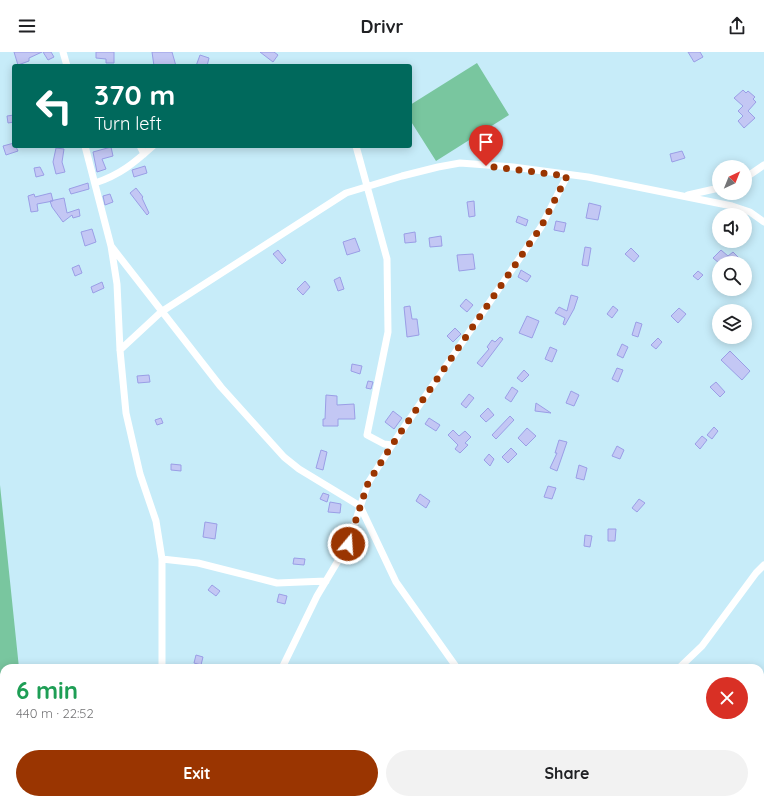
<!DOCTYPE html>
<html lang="en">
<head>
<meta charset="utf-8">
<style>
	body { margin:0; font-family:Quicksand,sans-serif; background:#f2f2f2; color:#202124; height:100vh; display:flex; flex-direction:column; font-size:15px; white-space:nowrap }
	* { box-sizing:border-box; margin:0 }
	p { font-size:13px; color:#757577 }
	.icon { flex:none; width:22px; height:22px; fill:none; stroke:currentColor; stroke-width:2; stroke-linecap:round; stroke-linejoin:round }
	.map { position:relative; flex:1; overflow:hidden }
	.sheet { position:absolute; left:0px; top:612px; width:764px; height:140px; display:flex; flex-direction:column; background:#fff; border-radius:12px 12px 0 0; box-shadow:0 2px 10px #0003 }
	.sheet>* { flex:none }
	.top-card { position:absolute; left:12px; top:12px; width:400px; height:84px; border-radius:4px; box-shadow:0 2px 10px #0003; background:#00695c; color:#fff; overflow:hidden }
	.needle { width:26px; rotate:43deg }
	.tools { position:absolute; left:712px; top:108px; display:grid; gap:8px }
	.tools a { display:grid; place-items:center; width:40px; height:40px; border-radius:50%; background:#fff; box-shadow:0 2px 10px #0003; font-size:20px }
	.pin { position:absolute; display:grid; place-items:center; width:34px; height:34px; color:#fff; margin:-41px -17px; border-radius:50% 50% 50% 0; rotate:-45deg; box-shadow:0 0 4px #0007 }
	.pin .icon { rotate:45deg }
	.me { position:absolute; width:44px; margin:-22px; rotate:18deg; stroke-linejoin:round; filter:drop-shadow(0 0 3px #0008) }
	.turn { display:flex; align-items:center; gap:14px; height:84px; padding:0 16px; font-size:18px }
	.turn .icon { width:52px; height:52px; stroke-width:2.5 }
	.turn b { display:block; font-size:28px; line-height:34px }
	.round { display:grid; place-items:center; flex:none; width:42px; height:42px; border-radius:21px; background:#f2f2f2 }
	.summary { display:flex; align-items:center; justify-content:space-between; height:68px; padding:0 16px }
	h1 { font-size:24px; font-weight:700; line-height:30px; color:#1e9e55 }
	.button { display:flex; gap:8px; margin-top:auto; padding:8px 16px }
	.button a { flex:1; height:46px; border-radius:24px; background:#9a3501; color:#fff; font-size:16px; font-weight:700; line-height:46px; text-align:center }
	.button a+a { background:#f2f2f2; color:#202124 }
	header { display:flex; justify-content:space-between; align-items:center; height:52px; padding:0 16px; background:#fff; font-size:18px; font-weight:700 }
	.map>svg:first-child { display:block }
	.green { fill:#79c69f }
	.building { fill:#c3c7f4; stroke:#9a9ee6 }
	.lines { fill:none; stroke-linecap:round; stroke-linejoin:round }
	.minor { stroke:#fff; stroke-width:7 }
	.route { stroke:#9a3501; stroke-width:7; stroke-dasharray:0 12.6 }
</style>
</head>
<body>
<header><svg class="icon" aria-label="menu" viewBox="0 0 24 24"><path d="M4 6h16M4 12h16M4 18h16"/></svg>Drivr<svg class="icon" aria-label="share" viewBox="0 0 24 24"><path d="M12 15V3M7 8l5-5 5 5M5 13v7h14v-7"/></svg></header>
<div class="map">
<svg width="764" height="752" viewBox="0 0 764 752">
	<rect width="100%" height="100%" fill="#c7ecf9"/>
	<!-- green -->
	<path class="green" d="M 477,11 L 509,63 L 436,109 L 410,68 L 410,53 Z
		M 0,433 L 19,616 L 4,616 L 4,748 L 28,748 L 28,752 L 0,752 Z"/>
	<!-- building -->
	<path class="building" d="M 14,0 L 42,0 L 29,6 L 29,9 L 18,13 Z
		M 43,0 L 51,0 L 54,5 L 48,8 Z
		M 96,0 L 114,0 L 114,11 L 106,11 L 106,7 L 96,6 Z
		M 152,0 L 172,0 L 176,14 L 154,14 Z
		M 260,0 L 274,0 L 278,3 L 273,10 Z
		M 688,0 L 700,0 L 703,5 L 694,10 Z
		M 200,3 L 209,6 L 207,14 L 196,14 Z
		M 743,38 L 746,41 L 748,39 L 755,45 L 753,47 L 756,50 L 748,59 L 755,66 L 744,76 L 738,69 L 743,64 L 738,59 L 743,54 L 734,46 Z
		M 14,63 L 14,70 L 8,71 L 7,64 Z
		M 14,91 L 18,99 L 6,103 L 3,94 Z
		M 111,95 L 113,104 L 102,107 L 106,117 L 97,120 L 93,100 Z
		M 56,96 L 64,97 L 62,110 L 65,120 L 56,122 L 53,110 Z
		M 682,99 L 685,106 L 672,110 L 670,102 Z
		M 145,114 L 147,121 L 134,125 L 132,118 Z
		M 40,115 L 44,123 L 36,125 L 34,116 Z
		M 88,131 L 89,137 L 71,142 L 69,137 Z
		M 136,136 L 143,145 L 142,146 L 149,161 L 147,163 L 130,141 Z
		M 51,141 L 53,149 L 37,152 L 38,159 L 31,160 L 28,144 L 34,142 L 35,145 Z
		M 110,142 L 113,150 L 105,153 L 103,144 Z
		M 64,146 L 67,161 L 79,157 L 80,164 L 73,166 L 72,163 L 63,170 L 52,155 L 50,149 Z
		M 474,149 L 475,164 L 469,165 L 467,150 Z
		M 589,151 L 601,154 L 598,168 L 586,166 Z
		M 518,164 L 528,168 L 526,174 L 516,170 Z
		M 556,169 L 566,171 L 564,180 L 554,178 Z
		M 92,177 L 96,190 L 85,194 L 81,180 Z
		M 415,180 L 416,190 L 405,191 L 404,182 Z
		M 441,184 L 442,194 L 430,195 L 429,186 Z
		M 355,186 L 360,199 L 347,203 L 343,190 Z
		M 585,195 L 591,196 L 588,214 L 582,213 Z
		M 631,196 L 639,204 L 634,210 L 625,202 Z
		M 278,198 L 286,208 L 282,212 L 273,202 Z
		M 721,198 L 728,204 L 733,200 L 739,206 L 735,211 L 719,211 L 713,206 Z
		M 473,202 L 475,217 L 459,219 L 457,203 Z
		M 79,213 L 82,221 L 75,224 L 72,216 Z
		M 521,218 L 531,224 L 527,230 L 518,225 Z
		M 698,219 L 703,223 L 698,228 L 693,224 Z
		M 340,225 L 344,237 L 338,239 L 334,228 Z
		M 305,229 L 310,235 L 303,243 L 297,237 Z
		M 102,230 L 104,236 L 93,241 L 91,235 Z
		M 571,243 L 578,245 L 574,257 L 565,273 L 563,272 L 565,266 L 555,261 L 559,255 L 567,259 Z
		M 466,247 L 473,253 L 467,260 L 460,254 Z
		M 410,254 L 412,267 L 417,267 L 419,283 L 407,285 L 404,255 Z
		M 613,254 L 618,258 L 612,266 L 607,262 Z
		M 679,256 L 686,262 L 678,271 L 671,264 Z
		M 527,264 L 539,269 L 532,286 L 519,281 Z
		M 636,270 L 642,272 L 638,285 L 632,283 Z
		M 455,276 L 461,282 L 453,290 L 447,284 Z
		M 500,285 L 503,287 L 482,315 L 477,311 L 489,297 L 487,295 L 492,288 L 495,290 Z
		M 658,286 L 662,290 L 656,297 L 651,293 Z
		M 622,292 L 628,295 L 623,306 L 617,303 Z
		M 550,295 L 557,298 L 552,310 L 545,307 Z
		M 730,299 L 750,319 L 742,328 L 721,308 Z
		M 352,312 L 362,314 L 360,322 L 351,319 Z
		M 617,316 L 623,318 L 618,330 L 612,327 Z
		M 524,318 L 529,323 L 522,330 L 517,326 Z
		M 149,323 L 150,330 L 138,331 L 137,324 Z
		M 368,329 L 373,330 L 371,337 L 366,336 Z
		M 716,330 L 725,340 L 720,345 L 710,335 Z
		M 512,335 L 518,339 L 511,350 L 505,346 Z
		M 571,339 L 579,343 L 574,354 L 566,351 Z
		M 469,342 L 474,346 L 466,356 L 461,352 Z
		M 326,343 L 337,344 L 337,353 L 354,352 L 355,367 L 338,367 L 338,374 L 323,374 L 323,367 L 325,367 Z
		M 536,351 L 551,361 L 535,359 Z
		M 488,356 L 494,363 L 486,370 L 480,364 Z
		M 393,359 L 402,366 L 394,377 L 385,370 Z
		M 510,364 L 514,368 L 496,387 L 492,383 Z
		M 161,366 L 163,371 L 157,373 L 155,368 Z
		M 429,366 L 440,373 L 436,379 L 425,372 Z
		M 714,375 L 718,379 L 712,387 L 707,383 Z
		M 527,376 L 536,384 L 526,394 L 518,386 Z
		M 453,378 L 459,384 L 465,379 L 471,385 L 465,391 L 468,393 L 460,401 L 455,397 L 458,393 L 448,383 Z
		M 702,384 L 707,388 L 700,397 L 695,392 Z
		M 559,388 L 567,390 L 557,419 L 550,416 L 557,401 L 555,401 Z
		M 617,394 L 624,398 L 620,407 L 612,404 Z
		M 511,396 L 517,402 L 508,411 L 502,405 Z
		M 321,398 L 327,400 L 323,418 L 316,416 Z
		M 489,402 L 494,407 L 490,414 L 484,408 Z
		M 171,412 L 181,413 L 181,419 L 171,418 Z
		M 579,413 L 587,416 L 584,428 L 576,426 Z
		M 548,434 L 556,436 L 552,447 L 544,445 Z
		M 323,441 L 329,443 L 327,450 L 320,447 Z
		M 420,442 L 430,449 L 426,456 L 416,449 Z
		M 639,447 L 645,451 L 637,460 L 632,456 Z
		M 330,450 L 341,452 L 340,461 L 328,460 Z
		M 205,470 L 217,472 L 215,487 L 203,485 Z
		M 608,477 L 616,477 L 615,489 L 608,489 Z
		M 357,480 L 361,481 L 359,492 L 354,491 Z
		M 585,483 L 592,484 L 590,495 L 584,494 Z
		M 294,506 L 305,507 L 304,513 L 293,512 Z
		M 212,533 L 220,539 L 216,544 L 208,538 Z
		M 279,542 L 287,544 L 285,552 L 277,550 Z
		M 196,603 L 203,605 L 201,613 L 194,611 Z"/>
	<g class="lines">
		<!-- minor -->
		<path class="minor" d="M 63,0 L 67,14
			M 85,94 L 111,194 L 117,232 L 120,298 L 126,361 L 140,422 L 156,469 L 162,507 L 162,616
			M 140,94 L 144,102
			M 356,94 L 387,207 L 388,280 L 367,383 L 384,392 L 392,393
			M 745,126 L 764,113
			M 95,131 C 120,123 134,111 153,94
			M 688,143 L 719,136
			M 111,194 L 221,335 L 284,405 L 299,417 L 360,454 L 396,530 L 457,616
			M 120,298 L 161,260 L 346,141 L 402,124 L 438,115 L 460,111 L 513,115 L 588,125 L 732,154 L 750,160 L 764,170
			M 162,507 L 198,511 L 277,531 L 326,529
			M 282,616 L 317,544 L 348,492 L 368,431 L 392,393 L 541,175 L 567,124
			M 679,616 L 702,594 L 756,521 L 764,513
			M 259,748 L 259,752
			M 530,748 L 532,752
			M 147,752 L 148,748
			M 581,752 L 584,748"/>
	</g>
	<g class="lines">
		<!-- route -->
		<path class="route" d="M 348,492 L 368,431 L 392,393 L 541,175 L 567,124 L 486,114"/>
	</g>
</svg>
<div class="tools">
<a><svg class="needle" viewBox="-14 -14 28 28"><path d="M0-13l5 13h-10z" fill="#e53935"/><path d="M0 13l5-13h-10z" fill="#757577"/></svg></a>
<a><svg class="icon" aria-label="sound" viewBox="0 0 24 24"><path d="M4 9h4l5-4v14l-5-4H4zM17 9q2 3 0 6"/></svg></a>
<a><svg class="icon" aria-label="search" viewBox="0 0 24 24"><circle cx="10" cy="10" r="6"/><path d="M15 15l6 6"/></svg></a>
<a><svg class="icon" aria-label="layers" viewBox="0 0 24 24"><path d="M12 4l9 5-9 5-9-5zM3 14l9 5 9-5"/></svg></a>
</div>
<div class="pin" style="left:486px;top:114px;background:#d93025"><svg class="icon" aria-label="arrive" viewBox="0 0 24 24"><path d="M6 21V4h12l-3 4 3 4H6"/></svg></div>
<svg class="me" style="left:348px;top:492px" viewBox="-20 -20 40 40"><circle r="17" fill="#9a3501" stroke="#fff" stroke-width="3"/><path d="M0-11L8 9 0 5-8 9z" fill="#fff"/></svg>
<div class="top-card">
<div class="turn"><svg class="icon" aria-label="left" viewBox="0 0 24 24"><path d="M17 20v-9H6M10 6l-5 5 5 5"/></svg><div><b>370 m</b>Turn left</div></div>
</div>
<section class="sheet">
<div class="summary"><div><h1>6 min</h1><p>440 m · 22:52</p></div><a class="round" style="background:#d93025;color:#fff"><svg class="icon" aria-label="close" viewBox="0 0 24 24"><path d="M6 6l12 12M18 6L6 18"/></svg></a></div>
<div class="button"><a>Exit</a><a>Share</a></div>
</section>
</div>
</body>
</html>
